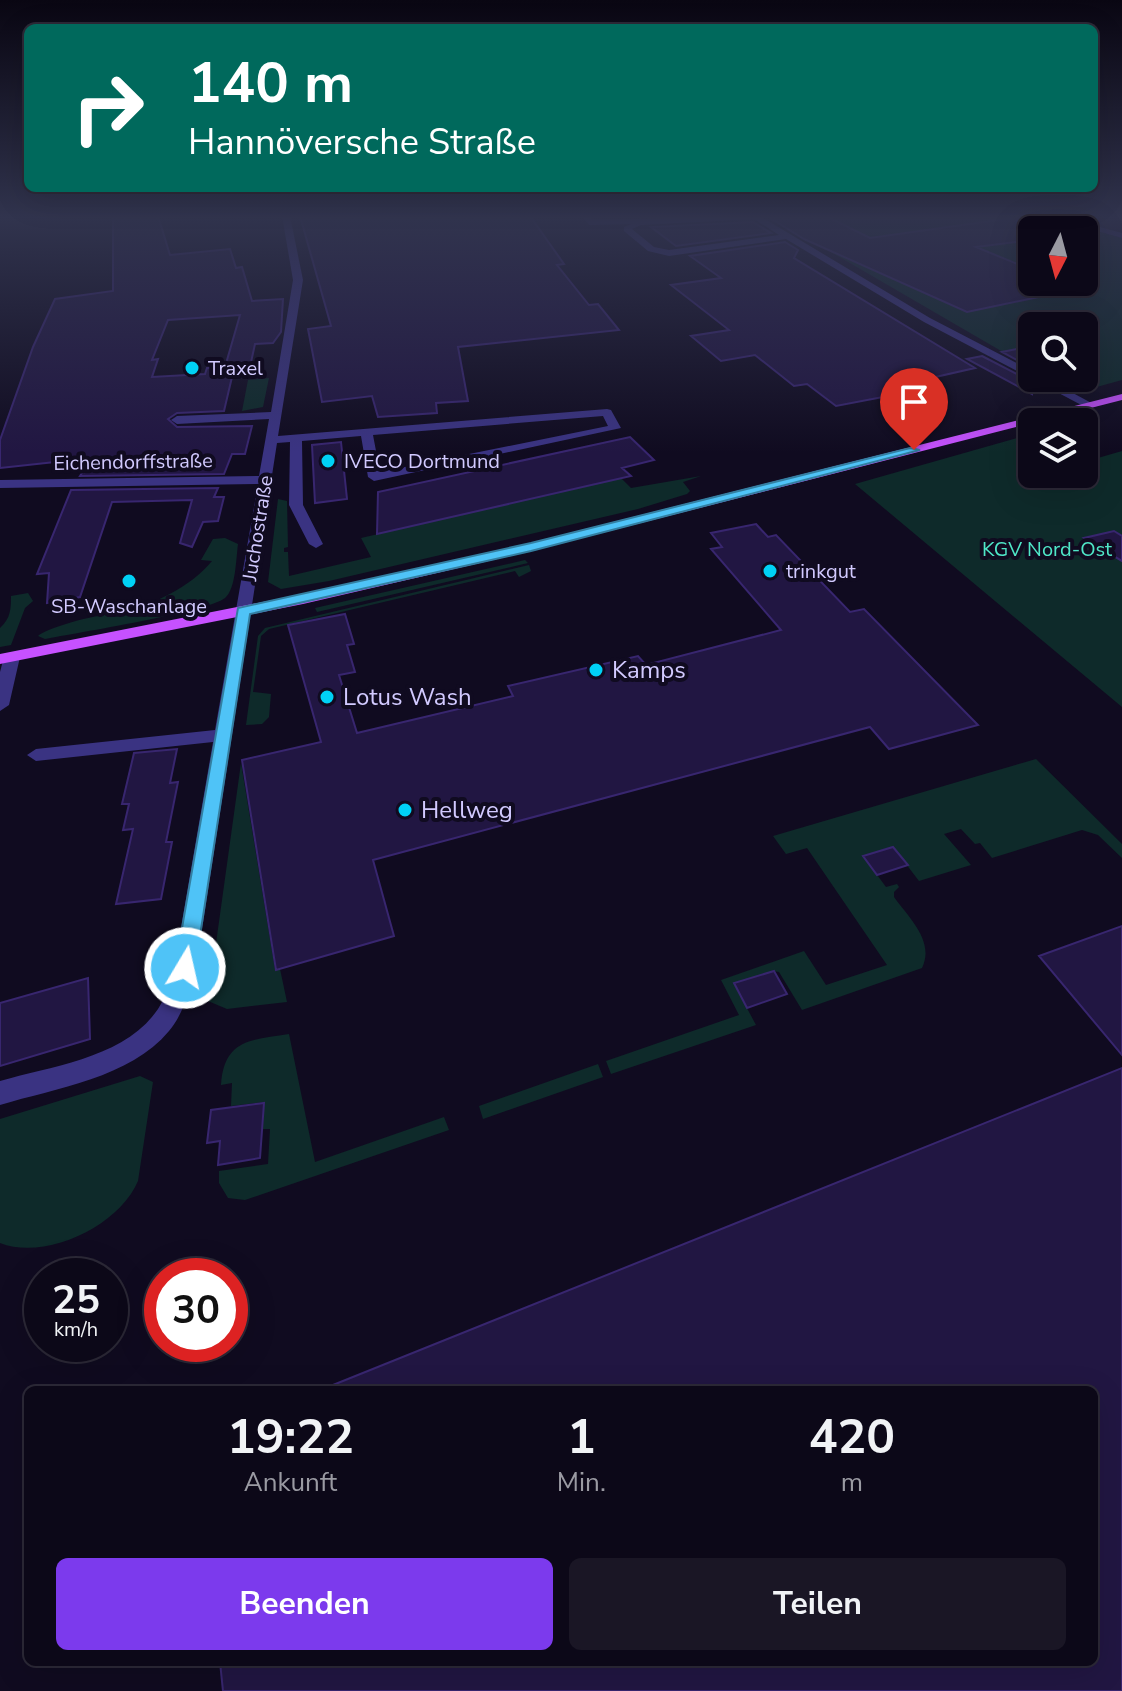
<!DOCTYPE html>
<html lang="de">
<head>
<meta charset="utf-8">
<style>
	body { margin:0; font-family:"Nunito Sans",sans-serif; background:#1a1625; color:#f1f3f6; height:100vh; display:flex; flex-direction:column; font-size:30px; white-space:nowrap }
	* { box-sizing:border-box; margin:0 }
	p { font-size:26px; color:#9a9aa2 }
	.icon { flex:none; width:44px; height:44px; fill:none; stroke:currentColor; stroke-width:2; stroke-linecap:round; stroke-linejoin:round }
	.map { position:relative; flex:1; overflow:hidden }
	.panel { position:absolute; left:24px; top:1386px; width:1074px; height:280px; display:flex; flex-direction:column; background:#0c0818; border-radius:12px; box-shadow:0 8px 32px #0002,0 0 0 2px #2c2937 }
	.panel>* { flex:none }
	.guide { position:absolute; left:24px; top:24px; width:1074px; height:168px; border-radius:12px; box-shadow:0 8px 32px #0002,0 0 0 2px #2c2937; background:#00695c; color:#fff; overflow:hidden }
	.needle { width:52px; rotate:186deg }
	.fabs { position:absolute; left:1018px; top:216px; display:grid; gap:16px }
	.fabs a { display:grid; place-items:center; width:80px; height:80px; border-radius:12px; background:#0c0818; box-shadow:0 8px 32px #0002,0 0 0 2px #2c2937; font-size:40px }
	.speed { position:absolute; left:24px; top:1258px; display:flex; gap:16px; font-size:40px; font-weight:700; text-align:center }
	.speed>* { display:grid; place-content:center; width:104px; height:104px; border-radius:50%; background:#0c0818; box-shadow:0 8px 32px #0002,0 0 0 2px #2c2937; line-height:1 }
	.speed small { font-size:20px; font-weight:400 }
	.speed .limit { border:12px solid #d22; background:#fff; color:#111 }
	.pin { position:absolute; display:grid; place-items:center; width:68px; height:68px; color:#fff; margin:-82px -34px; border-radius:50% 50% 50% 0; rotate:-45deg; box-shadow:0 0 8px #0007 }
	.pin .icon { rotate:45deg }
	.me { position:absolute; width:88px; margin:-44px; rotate:9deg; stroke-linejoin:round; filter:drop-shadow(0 0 6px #0008) }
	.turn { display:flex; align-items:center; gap:28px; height:168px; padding:0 32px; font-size:36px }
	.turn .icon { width:104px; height:104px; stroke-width:2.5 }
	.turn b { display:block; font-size:56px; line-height:68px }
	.eta { display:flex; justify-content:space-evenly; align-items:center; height:136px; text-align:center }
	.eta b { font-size:48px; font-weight:700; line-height:56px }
	.cta { display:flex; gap:16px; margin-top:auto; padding:16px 32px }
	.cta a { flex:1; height:92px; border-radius:12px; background:#7c3aed; color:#fff; font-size:32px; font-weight:700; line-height:92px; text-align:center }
	.cta a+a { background:#1a1625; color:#f1f3f6 }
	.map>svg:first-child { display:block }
	.green { fill:#0e2a2a; fill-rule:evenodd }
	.building { fill:#211642; stroke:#38266f; stroke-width:2; fill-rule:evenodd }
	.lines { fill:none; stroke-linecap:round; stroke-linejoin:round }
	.minor { fill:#3a3382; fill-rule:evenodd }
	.major { fill:#c651ff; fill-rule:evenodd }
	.route { fill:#4fc3f7; stroke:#337fa1; stroke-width:2 }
	.poi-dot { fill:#00d1f5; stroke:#100b20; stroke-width:3 }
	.labels { text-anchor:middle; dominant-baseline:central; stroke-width:8; stroke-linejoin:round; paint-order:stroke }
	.far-poi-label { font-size:20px; fill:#d2caff; stroke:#100b20; text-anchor:start }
	.far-street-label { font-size:20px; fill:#d2caff; stroke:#100b20 }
	.far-park-label { font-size:20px; fill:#4fe6c7; stroke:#100b20 }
	.poi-label { font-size:24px; fill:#d2caff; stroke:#100b20; text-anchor:start }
</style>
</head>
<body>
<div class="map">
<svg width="1122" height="1691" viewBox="0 0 1122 1691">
	<rect width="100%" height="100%" fill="#100b20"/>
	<!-- green -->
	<path class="green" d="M 769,216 L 1041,216 L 1122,238 L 1122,380 L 1075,393 L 1048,378 L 1084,378 L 1084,326 L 1032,326 L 1032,369 ZM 1032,230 L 1084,230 L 1084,282 L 1032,282 Z
		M 269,378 L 263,407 L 242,411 L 248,380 Z
		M 1024,436 L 1032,440 L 1032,474 L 1084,474 L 1084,462 L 1122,451 L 1122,707 L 855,484 Z
		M 701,476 L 683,482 L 690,491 L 687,494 L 638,509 L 329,581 L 281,589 L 268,582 L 278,499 L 287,501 L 288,547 L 284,548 L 284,552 L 288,552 L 289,576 L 371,557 L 361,538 L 621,478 L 631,488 Z
		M 225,538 L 238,544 C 236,558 236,589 225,598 C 208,612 75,633 45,639 L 38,636 C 47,627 112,609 121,616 C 154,602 189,589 212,561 L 201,560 L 213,539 Z
		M 525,560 L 528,563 L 317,612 L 315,608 Z
		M 529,565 L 531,571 L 519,577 L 515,571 L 269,629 L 261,636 L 253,692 L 271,694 L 269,717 L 262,724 L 246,725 L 258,636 L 265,628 Z
		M 28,593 L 33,601 L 25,608 L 11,645 L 0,647 L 0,628 C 11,618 11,608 11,596 Z
		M 1036,759 L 1122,844 L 1122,858 L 1098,835 L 1082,830 L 992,858 L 980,843 L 975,844 L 961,829 L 944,834 L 971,865 L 919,881 L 893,847 L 863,856 L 886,887 L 897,884 L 899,887 L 894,892 L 894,897 C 909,918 935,941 922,968 L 802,1010 L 779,972 L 773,971 L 734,984 L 756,1025 L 611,1074 L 606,1061 L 739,1015 L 721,980 L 804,951 L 826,985 L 887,965 L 807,848 L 786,854 L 773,836 Z
		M 241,763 L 275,969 L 280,969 L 287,1002 L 227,1009 L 208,1001 Z
		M 289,1034 L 315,1162 L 444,1117 L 449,1130 L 245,1200 L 228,1198 L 219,1183 L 219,1171 L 268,1164 L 270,1129 L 263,1129 L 264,1102 L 231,1106 L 232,1083 L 221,1085 C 224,1039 251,1040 289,1034 Z
		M 598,1064 L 603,1077 L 483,1119 L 479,1106 Z
		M 140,1076 L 153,1082 L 138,1181 C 119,1226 46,1261 0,1243 L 0,1119 Z"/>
	<!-- building -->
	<path class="building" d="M 113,216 L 158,216 L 170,255 L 230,249 L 236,268 L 242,267 L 252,301 L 283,299 L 281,332 L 273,343 L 255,344 L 248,376 L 232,377 L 224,411 L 177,413 L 168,419 L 177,427 L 252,426 L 245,454 L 232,454 L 224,474 L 80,476 L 92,458 L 0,468 L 0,440 L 33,347 L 55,299 L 113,291 ZM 240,315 L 225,367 L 207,368 L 205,374 L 152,377 L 158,359 L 152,360 L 168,320 Z
		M 300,216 L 530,216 L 564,264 L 557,265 L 589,305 L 598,304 L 619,330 L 458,347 L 468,401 L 436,403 L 437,413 L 378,417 L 372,396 L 322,402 L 308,329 L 331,326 Z
		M 767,216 L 826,216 L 870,238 L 1012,218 L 1044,230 L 1032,230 L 1032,240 L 976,247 L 1032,270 L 1032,282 L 1060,282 L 1077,289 L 967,312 L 804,239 Z
		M 753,222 L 771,233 L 676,246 L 651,227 Z
		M 785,242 L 798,250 L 794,258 L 975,368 L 918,381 L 930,388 L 836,406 L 807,384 L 794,386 L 755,355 L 721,361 L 691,336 L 729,330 L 671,285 L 721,278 L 690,256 Z
		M 1032,346 L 1032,368 L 1002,352 Z
		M 982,356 L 1032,382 L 1032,394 L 967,359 Z
		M 630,437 L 654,460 L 622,468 L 631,476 L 377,534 L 378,492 Z
		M 341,442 L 347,499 L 315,503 L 312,445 Z
		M 218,488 L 214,497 L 224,497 L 218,521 L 203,522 L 192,547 L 180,543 L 192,500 L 112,502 L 80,597 L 47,603 L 49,573 L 37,574 L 71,490 Z
		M 756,524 L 768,537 L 776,535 L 850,612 L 864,609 L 978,725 L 889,749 L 870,727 L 373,860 L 394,936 L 276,970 L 242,760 L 321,742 L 288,625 L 345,614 L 354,644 L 347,645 L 355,672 L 339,675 L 357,733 L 513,696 L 508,686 L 638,656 L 646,665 L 781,630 L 711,549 L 722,547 L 711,533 Z
		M 1114,531 L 1122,536 L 1122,561 L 1084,538 Z
		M 177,749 L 170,783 L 178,782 L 166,842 L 172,842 L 161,899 L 116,904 L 133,829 L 123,830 L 129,804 L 122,804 L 134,753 Z
		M 893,847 L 908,865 L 877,875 L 863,856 Z
		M 1122,926 L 1122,1055 L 1039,956 Z
		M 774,971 L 787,994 L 747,1008 L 734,983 Z
		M 88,978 L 90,1039 L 0,1066 L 0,1003 Z
		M 1122,1068 L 1122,1691 L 223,1691 L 220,1662 L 1094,1662 L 1094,1390 L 323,1389 Z
		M 264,1103 L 260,1158 L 218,1165 L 220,1141 L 207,1143 L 211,1110 Z"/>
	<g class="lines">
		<!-- minor -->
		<path class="minor" d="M 282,216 L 290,216 L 303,280 L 278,436 L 607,409 L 611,410 L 621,428 L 374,481 L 368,477 L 361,436 L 302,441 L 303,505 L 323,544 L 316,548 L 309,544 L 289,505 L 290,442 L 277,443 L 196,968 C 190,989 184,1013 169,1031 C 130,1078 56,1088 0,1105 L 0,1081 C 52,1066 125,1058 158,1009 C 166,997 170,982 174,968 L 213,742 L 36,761 L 27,755 L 36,749 L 215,730 L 258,484 L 0,488 L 0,480 L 259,476 L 269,419 L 177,424 L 171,420 L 177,416 L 271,412 L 293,280 ZM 603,416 L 608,426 L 380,472 L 373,435 Z
			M 581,216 L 589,216 L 592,220 L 760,216 L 930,318 L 1032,371 L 1032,378 L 1045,378 L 1097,406 L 1087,408 L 924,322 L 786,239 L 669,256 L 648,251 L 624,231 L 624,227 L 631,224 L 589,225 ZM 754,219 L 779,235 L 669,250 L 654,247 L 632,229 L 641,225 Z
			M 1044,216 L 1059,216 L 1122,233 L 1122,238 Z
			M 12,652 L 20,657 L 9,705 L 0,711 L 0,672 L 4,657 Z"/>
		<!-- major -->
		<path class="major" d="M 1122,394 L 1122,400 L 531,551 L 303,604 L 0,664 L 0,654 L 303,594 L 530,543 Z"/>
	</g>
	<!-- sky -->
	<linearGradient id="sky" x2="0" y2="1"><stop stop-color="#090612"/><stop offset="0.48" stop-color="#31344e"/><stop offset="1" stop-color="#31344e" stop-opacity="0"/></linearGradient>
	<rect width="1122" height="453" fill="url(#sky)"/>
	<!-- route -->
	<path class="route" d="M 910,448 L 920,450 L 531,551 L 250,614 L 195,968 L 192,974 L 185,977 L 178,974 L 175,968 L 238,608 L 531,543 Z"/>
	<!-- markers -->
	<g class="poi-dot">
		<circle cx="192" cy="368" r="8"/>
		<circle cx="328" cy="461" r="8"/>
		<circle cx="770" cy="571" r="8"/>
		<circle cx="129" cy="581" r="8"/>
		<circle cx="596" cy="670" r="8"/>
		<circle cx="327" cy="697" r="8"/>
		<circle cx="405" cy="810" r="8"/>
	</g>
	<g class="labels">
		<!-- far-poi labels -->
		<g class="far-poi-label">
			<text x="208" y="368">Traxel</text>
			<text x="344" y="461">IVECO Dortmund</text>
			<text x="786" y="571">trinkgut</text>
			<text x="129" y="606" text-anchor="middle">SB-Waschanlage</text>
		</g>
		<!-- far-street labels -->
		<g class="far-street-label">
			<text transform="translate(133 462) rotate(-1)">Eichendorffstraße</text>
			<text transform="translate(258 528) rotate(-81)">Juchostraße</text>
		</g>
		<!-- far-park labels -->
		<g class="far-park-label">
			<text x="1047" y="549">KGV Nord-Ost</text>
		</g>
		<!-- poi labels -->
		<g class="poi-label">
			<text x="612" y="670">Kamps</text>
			<text x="343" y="697">Lotus Wash</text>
			<text x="421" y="810">Hellweg</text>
		</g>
	</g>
</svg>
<div class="fabs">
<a><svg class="needle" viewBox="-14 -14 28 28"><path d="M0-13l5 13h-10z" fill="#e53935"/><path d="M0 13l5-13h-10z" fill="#9a9aa2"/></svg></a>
<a><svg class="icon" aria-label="search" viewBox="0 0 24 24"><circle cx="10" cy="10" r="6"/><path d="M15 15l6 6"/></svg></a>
<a><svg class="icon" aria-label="layers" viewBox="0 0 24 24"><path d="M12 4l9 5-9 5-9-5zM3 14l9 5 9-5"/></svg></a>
</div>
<div class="speed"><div>25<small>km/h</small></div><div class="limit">30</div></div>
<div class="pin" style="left:914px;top:450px;background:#d93025"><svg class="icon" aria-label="arrive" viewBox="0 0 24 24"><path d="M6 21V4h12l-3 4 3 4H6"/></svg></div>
<svg class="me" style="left:185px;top:968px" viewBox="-20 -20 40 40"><circle r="17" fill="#4fc3f7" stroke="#fff" stroke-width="3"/><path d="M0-11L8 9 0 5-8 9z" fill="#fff"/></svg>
<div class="guide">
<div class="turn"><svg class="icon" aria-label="right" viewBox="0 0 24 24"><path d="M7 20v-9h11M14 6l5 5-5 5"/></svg><div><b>140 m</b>Hannöversche Straße</div></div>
</div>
<section class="panel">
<div class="eta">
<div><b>19:22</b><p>Ankunft</p></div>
<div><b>1</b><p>Min.</p></div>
<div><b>420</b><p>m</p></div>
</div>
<div class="cta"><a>Beenden</a><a>Teilen</a></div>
</section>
</div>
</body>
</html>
